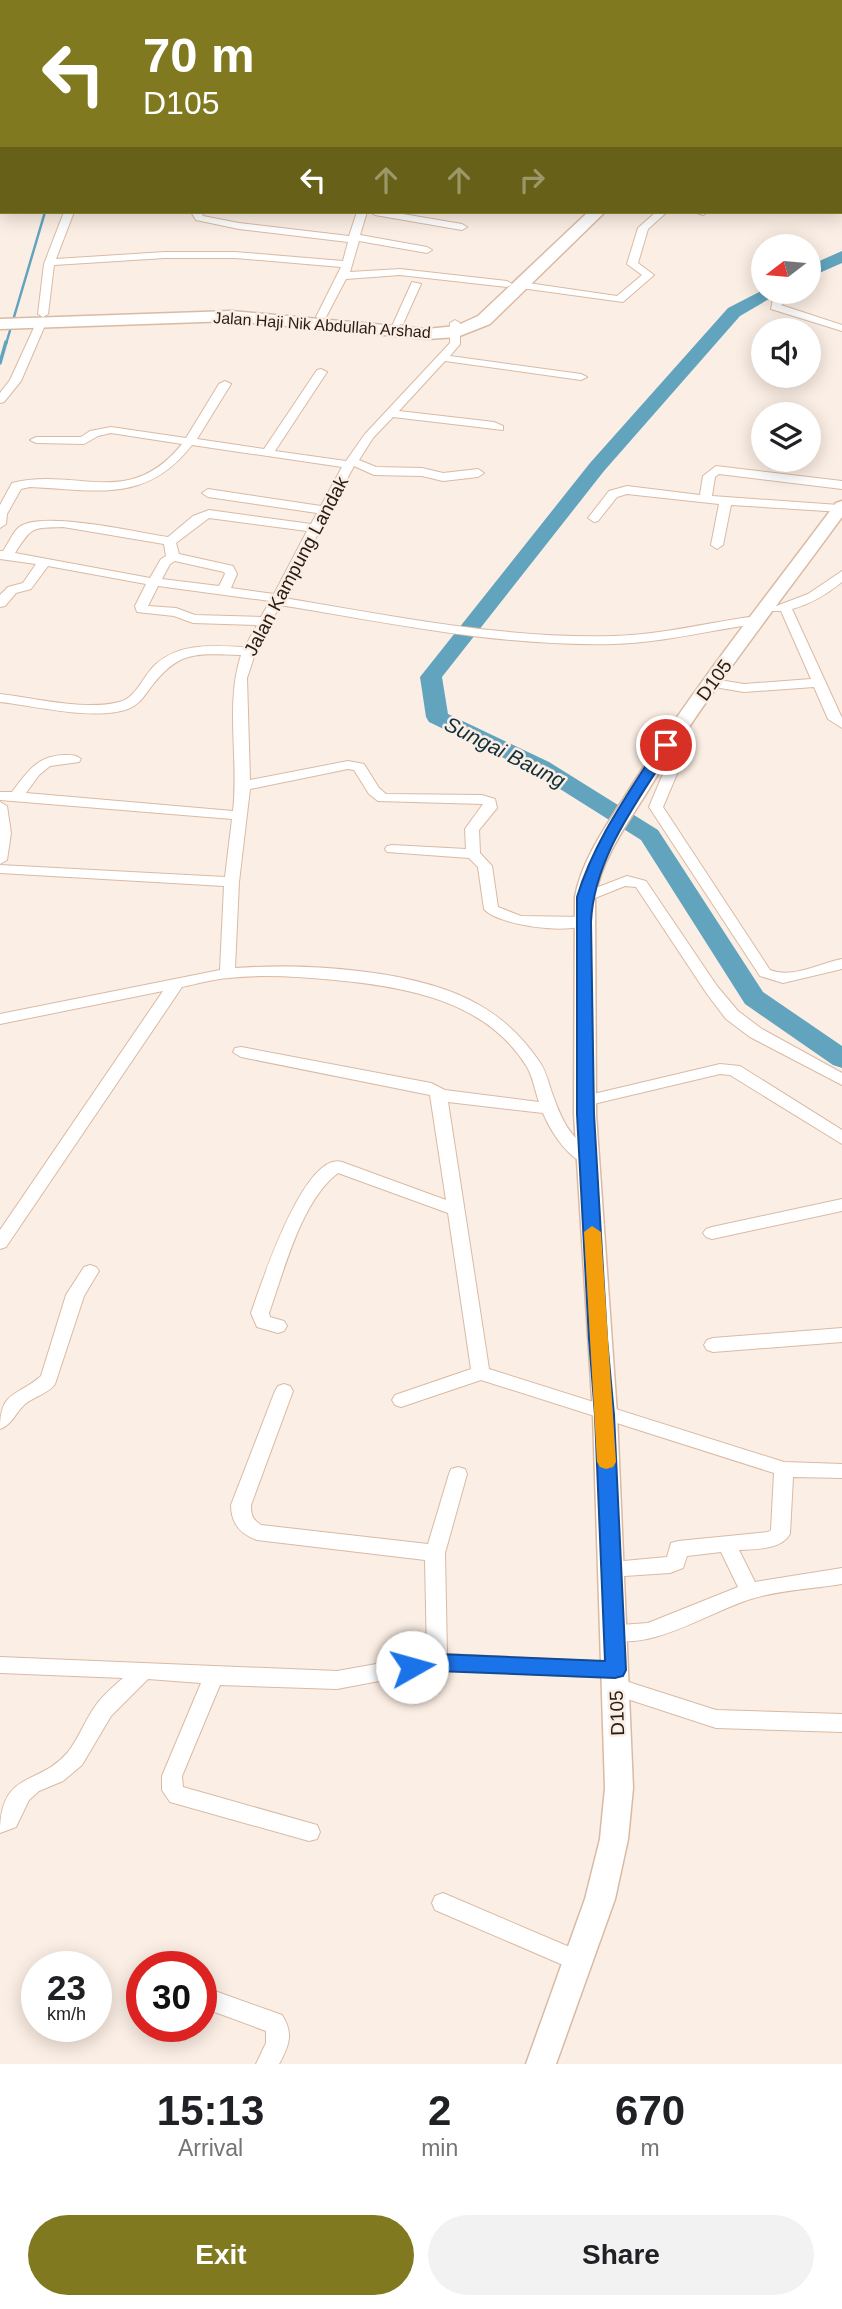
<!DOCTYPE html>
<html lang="en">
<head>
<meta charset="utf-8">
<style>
	body { margin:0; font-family:Arial,sans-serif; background:#f2f2f2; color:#202124; height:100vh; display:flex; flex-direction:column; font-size:26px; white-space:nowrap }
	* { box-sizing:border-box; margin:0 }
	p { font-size:23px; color:#757577 }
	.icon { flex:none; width:38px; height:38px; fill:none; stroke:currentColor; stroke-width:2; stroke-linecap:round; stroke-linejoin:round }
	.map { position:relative; height:2064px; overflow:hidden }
	.drawer { display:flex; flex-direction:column; background:#fff; flex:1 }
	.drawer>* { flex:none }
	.banner { position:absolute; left:0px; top:0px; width:844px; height:214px; box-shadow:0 4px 18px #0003; background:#81791f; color:#fff; overflow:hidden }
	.needle { width:46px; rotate:254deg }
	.tools { position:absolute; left:751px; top:234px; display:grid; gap:14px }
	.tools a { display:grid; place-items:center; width:70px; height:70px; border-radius:50%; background:#fff; box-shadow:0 4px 18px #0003; font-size:35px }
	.speed { position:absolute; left:21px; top:1951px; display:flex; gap:14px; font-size:35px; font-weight:700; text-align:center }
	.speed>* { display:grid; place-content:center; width:91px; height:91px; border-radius:50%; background:#fff; box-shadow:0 4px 18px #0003; line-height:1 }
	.speed small { font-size:18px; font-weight:400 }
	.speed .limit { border:10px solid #d22; background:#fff; color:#111 }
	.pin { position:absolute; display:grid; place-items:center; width:60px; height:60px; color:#fff; margin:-30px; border:4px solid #fff; border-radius:50%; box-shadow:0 2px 7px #0007 }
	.me { position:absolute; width:77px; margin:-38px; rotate:83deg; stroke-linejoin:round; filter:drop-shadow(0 0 5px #0008) }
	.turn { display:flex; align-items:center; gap:24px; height:147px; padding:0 28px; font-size:32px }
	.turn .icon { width:91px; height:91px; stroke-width:2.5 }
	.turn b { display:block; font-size:49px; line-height:60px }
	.lanes { display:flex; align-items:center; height:66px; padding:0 28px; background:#0003; justify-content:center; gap:35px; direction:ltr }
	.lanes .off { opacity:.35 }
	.eta { display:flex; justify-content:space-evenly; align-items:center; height:119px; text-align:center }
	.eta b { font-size:42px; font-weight:800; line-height:49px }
	.button { display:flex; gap:14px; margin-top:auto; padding:14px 28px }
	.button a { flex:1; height:80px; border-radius:42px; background:#81791f; color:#fff; font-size:28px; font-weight:800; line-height:80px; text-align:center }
	.button a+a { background:#f2f2f2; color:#202124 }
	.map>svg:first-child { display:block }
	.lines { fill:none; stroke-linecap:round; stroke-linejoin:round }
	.stream-far1 { stroke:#62a4be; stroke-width:2.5 }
	.stream { stroke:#62a4be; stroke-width:3.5 }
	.river { fill:#62a4be; fill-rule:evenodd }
	.minor-casing { stroke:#dabaa3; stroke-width:2 }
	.tertiary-casing { stroke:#dabaa3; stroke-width:3 }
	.primary-casing { stroke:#dabaa3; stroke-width:3 }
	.minor { fill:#fff; fill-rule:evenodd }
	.tertiary { fill:#fff; fill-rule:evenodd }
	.primary { fill:#fff; fill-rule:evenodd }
	.route { fill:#1a73e8; stroke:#114b97; stroke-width:2 }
	.slow { fill:#f59e0b }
	.labels { text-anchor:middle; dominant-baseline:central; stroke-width:5; stroke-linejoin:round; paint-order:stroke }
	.far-street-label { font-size:16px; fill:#281c13; stroke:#fbeee4 }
	.street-label { font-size:19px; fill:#281c13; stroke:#fbeee4 }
	.water-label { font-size:21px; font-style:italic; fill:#10303c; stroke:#fbeee4 }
</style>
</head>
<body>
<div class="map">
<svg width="842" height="2064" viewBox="0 0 842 2064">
	<rect width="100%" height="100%" fill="#fbeee4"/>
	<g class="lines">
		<!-- stream-far1 -->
		<path class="stream-far1" d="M 6,344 L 45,212"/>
		<!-- stream -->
		<path class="stream" d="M 0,363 L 6,342"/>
		<!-- river -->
		<path class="river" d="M 842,251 L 842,263 L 808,278 L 808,266 Z
			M 763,290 L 763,292 L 781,292 L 740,316 L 604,471 L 442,677 L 448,714 L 549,762 L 658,830 L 763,992 L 842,1046 L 842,1068 L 833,1065 L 745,1004 L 641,840 L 533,772 L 429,722 L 426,717 L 420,677 L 590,463 L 728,308 Z"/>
		<defs>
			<path id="minor" d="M 205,0 L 213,0 L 214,2 L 206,2 Z
				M 605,0 L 615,0 L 604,2 Z
				M 640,0 L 649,0 L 639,2 Z
				M 693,0 L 708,0 L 710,2 L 694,2 Z
				M 725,0 L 734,0 L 724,2 Z
				M 815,0 L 825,0 L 814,2 Z
				M 828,0 L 842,0 L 842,4 Z
				M 0,80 L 2,80 L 2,86 L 0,86 Z
				M 64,212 L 74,212 L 56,259 L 165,252 L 235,252 L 343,261 L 348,242 L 239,229 L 196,220 L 191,212 L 201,212 L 203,216 L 239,223 L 349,236 L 357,212 L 367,212 L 360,235 L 427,247 L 432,250 L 427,253 L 359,241 L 350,272 L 400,269 L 507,281 L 512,284 L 507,287 L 400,275 L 346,279 L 326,317 L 321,320 L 316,317 L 341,267 L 235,258 L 165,258 L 54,265 L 48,314 L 43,317 L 38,314 L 44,264 Z
				M 370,212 L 391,212 L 462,224 L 467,227 L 462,230 L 375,215 Z
				M 656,212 L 667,212 L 648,229 L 638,263 L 654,275 L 623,302 L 521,288 L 516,285 L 521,282 L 617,296 L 642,275 L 627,264 L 638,228 Z
				M 694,212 L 708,212 L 703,215 Z
				M 412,282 L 421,284 L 403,324 L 394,326 L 393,324 Z
				M 788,292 L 798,294 L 781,305 L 842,325 L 842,331 L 771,309 L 773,299 Z
				M 455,320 L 460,323 L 460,344 L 450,356 L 581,374 L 587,377 L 581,380 L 445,361 L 399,411 L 494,422 L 503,426 L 503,430 L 393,417 L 373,438 L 359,460 L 376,467 L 422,468 L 443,473 L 478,469 L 484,473 L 478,477 L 443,481 L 422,476 L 374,475 L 354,466 L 284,598 C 393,616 503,639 614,636 C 662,635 709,622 757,616 L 763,620 L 757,624 C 709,630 662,643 614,644 C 501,647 391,623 280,605 L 256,651 L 247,678 L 250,780 L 348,761 L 364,764 L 379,788 L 386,794 L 482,795 L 495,799 L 497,808 L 479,830 L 480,853 L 492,866 L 498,907 L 521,916 L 583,917 L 590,922 C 576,936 498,926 484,909 L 478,867 L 469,858 L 387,852 L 385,849 L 387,846 L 392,845 L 466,849 L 465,829 L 483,804 L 378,801 L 369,794 L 354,770 L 348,769 L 250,789 L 239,882 L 235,968 C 305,963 420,969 481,1006 C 505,1020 523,1038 539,1061 C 545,1069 548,1080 551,1090 C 562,1121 568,1135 595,1155 L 597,1159 L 595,1163 C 573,1169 550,1130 543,1113 L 448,1102 L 489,1369 L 784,1462 L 842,1464 L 842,1478 L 793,1477 L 790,1534 C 781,1550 755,1549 739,1550 L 755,1582 L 842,1568 L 842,1584 C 812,1589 779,1590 751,1599 C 708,1612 650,1653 606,1638 L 603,1632 L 606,1626 L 648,1623 L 738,1587 L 721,1552 L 687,1556 L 683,1568 L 670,1573 L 609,1577 L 602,1575 L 599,1569 L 602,1563 L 667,1557 L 671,1543 L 678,1541 L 768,1532 L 771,1530 L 774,1473 L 481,1380 L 401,1407 L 395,1405 L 392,1400 L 395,1395 L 471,1369 L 448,1213 L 338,1173 C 301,1201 284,1271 269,1313 L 270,1317 L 284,1321 L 287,1326 L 284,1331 L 278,1333 L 257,1327 L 251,1313 C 261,1285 304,1151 342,1162 L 446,1200 L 430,1095 L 241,1057 L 233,1052 L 235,1048 L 241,1047 L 431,1083 L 445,1090 L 539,1102 C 535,1091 533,1077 527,1067 C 486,1000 406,987 335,980 C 300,977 264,974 229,978 C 213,979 197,984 182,987 L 6,1247 L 0,1249 L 0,1230 L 163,991 L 0,1024 L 0,1014 L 220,970 L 224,886 L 0,873 L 0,865 L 225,877 L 232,819 L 0,800 L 0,792 L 12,792 C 27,772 38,755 65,755 C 72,755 76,755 81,759 L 79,762 L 50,766 L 39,775 L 26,793 L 233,811 C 239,760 225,704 241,655 C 197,654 180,649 151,687 C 144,696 140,704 128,709 C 94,721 36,706 0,702 L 0,694 C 35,698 85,711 119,702 C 137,698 143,675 156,664 C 181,642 214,646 245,647 L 257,625 L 193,623 L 174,616 L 137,612 L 135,606 L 146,584 L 48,566 L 31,589 L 16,593 L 5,606 L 0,607 L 0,595 L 8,587 L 23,583 L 36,564 L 0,559 L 0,551 L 3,551 C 8,544 12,534 18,528 C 38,509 139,533 168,537 L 193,516 L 209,510 L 311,524 L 317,513 L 208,497 L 202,493 L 208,489 L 321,506 L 342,467 L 192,445 C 146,504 97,490 30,487 L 21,489 L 7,514 L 6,524 L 0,528 L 0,505 L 12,483 C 78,467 129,510 182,444 L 111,433 L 98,436 L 84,444 L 36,443 L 30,440 L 36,437 L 81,437 L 90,431 L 111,427 L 186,438 L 219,384 L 225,381 L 231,384 L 197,439 L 264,449 L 317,370 L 321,369 L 327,372 L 275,451 L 346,461 L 365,434 L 450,343 L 450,323 ZM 209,518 L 307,531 L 274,594 L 231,588 L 237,574 L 233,566 L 179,554 L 176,543 ZM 63,527 L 164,544 L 166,556 L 161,559 L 150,578 L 15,553 C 32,526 32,528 63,527 ZM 175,561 L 224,572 L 225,574 L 219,586 L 162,579 L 170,564 ZM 158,586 L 270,601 L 261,617 L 195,615 L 176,608 L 148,606 Z
				M 37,321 L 46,323 L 21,381 L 4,402 L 0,403 L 0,393 L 10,380 Z
				M 716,466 L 842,481 L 842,489 L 719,474 L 715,477 L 712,496 L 839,505 L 842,506 L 842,512 L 731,505 L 723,545 L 717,549 L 711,545 L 719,504 L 627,494 L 617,497 L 598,521 L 594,522 L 588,518 L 609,491 L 627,486 L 700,495 L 703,476 Z
				M 842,571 L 842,582 C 827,594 811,604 792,609 L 842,718 L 842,728 L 828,719 L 814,687 L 744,692 L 708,686 L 706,683 L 713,679 L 744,684 L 811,679 L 781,611 L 772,611 L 771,608 L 808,594 Z
				M 666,741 L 680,745 L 685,755 L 663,807 L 770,970 C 793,979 820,963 842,959 L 842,969 L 783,983 L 760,976 L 649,807 L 671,755 L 669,751 L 659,745 Z
				M 0,802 L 7,806 L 11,833 L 7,860 L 0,864 Z
				M 627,876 L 646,881 L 717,986 L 738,1011 L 762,1029 L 842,1073 L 842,1085 L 750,1037 L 726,1019 L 707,994 L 636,887 L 625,886 L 585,902 L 578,897 L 580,894 Z
				M 720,1064 L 740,1066 L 842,1130 L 842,1144 L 730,1075 L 720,1074 L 585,1106 L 577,1101 L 585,1096 Z
				M 842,1199 L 842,1211 L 712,1239 L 706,1237 L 703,1233 L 706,1229 L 712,1227 Z
				M 90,1265 L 96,1267 L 99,1271 L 84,1296 L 55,1384 C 48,1394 35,1396 25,1404 C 16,1412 12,1425 0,1429 C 0,1390 17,1397 41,1376 L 66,1295 L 84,1267 Z
				M 842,1328 L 842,1342 L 713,1352 L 707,1350 L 704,1345 L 707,1340 L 713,1338 Z
				M 284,1384 L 290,1386 L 293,1391 L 251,1505 C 251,1515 252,1519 261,1525 L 428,1544 L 449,1474 L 451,1469 L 458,1467 L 465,1469 L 467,1474 L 445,1553 L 447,1654 L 615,1662 L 622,1664 L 625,1670 L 622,1676 L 615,1678 L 437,1670 L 337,1689 L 220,1685 L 182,1776 L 183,1787 L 317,1825 L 320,1832 L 317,1839 L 309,1841 L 170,1802 L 162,1790 L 162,1776 L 201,1683 L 148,1679 L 111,1716 L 82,1765 L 63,1781 L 39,1791 L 29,1800 L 16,1827 L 0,1833 C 0,1769 39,1787 68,1752 C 79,1738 85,1720 96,1705 C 103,1695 114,1686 123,1678 L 0,1673 L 0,1657 L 337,1671 L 427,1655 L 425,1560 L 257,1540 C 240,1534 231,1523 231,1505 L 275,1391 L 278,1386 Z
				M 616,1678 L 716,1710 L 842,1714 L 842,1732 L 716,1728 L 609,1693 L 606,1687 L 609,1681 Z
				M 443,1893 L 586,1954 L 589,1961 L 586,1968 L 578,1971 L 570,1968 L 435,1910 L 432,1903 L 435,1896 Z
				M 201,1986 L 282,2015 C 294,2033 289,2046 279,2064 L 256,2064 L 266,2043 L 266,2031 L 201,2007 Z"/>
			<path id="tertiary" d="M 392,0 L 404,0 L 406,2 L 394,2 Z
				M 842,501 L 842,517 C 775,609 703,699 644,797 C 624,828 601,861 595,897 L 596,1114 L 617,1414 L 633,1788 L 628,1839 L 615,1899 L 556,2064 L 526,2064 L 585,1899 L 600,1839 L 605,1788 L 593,1414 L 574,1114 L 575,897 C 582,859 607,825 627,793 C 690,692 765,598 836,503 Z"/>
			<path id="primary" d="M 588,212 L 605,212 L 490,324 L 457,337 L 427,339 L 231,321 L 0,329 L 0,319 L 231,311 L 427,329 L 456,326 L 478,316 Z"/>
		</defs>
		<!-- minor casing -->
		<use href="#minor" class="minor-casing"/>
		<!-- tertiary casing -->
		<use href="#tertiary" class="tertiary-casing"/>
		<!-- primary casing -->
		<use href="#primary" class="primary-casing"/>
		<!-- minor -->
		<use href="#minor" class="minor"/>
		<!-- tertiary -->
		<use href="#tertiary" class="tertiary"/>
		<!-- primary -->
		<use href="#primary" class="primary"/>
	</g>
	<!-- route -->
	<path class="route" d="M 666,741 L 673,745 C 639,800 594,856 591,922 L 594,1114 L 607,1339 L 614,1415 L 626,1670 L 623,1676 L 615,1678 L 437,1671 L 412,1675 L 404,1673 L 401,1667 L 404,1661 L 437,1654 L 605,1661 L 595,1415 L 589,1339 L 577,1114 L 577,897 C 594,841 628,794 659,745 Z"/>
	<!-- slow -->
	<path class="slow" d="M 592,1226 L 601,1232 L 616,1462 L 613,1467 L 606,1469 L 600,1467 L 597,1462 L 584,1232 Z"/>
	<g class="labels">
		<!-- far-street labels -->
		<g class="far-street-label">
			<text transform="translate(322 325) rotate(4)">Jalan Haji Nik Abdullah Arshad</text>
		</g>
		<!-- street labels -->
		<g class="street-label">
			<text transform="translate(296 566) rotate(-62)">Jalan Kampung Landak</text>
			<text transform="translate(714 680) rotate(-54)">D105</text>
			<text transform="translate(617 1713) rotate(-92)">D105</text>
		</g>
		<!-- water labels -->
		<g class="water-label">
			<text transform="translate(505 752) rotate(27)">Sungai Baung</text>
		</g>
	</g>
</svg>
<div class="tools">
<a><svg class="needle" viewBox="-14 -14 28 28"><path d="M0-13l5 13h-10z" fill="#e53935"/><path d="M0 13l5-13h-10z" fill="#757577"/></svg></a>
<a><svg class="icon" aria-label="sound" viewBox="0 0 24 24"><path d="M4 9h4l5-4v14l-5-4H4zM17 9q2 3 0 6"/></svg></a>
<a><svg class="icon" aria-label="layers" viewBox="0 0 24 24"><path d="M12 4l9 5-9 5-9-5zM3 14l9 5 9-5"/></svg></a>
</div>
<div class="speed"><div>23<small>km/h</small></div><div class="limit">30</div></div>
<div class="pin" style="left:666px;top:745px;background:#d93025"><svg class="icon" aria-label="arrive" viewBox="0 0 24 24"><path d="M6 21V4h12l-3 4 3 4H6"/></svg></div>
<svg class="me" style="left:412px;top:1667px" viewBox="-20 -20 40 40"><circle r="19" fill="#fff"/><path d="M0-13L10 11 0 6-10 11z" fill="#1a73e8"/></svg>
<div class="banner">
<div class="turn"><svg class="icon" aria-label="left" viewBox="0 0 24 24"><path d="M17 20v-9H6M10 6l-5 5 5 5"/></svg><div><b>70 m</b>D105</div></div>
<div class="lanes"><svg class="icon" aria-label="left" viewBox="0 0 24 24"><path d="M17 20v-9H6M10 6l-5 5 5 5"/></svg><svg class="icon off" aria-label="ahead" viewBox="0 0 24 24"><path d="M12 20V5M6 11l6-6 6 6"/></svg><svg class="icon off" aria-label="ahead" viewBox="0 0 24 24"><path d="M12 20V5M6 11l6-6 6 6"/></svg><svg class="icon off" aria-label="right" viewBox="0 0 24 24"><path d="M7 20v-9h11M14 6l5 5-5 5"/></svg></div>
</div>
</div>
<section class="drawer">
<div class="eta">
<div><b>15:13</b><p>Arrival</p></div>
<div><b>2</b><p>min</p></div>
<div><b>670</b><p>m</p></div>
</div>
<div class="button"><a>Exit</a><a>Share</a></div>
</section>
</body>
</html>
